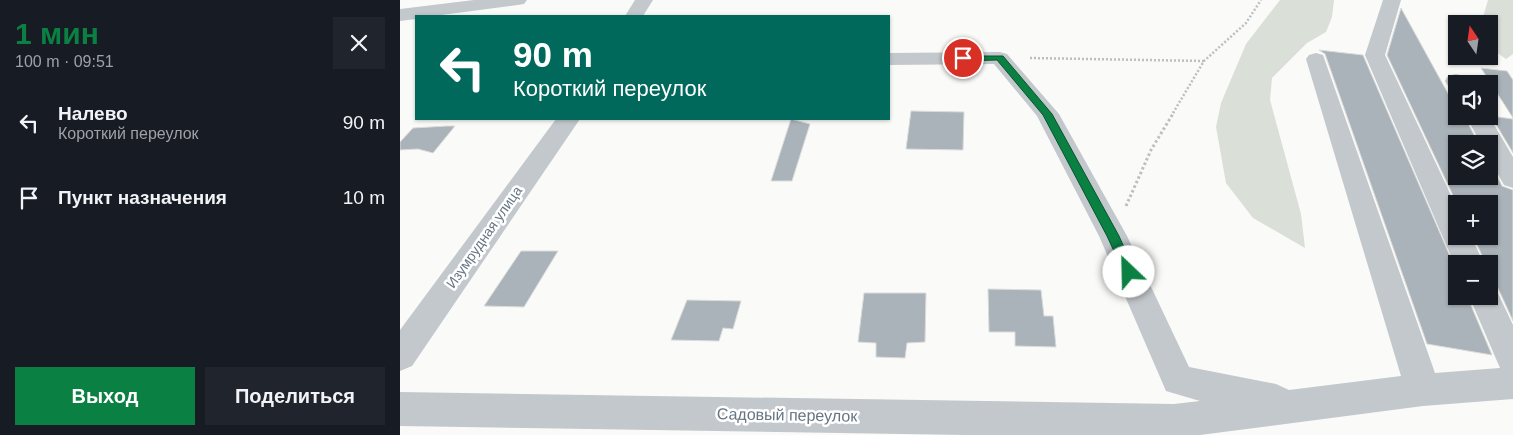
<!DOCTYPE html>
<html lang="ru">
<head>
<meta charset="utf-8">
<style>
	body { margin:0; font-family:Helvetica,sans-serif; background:#20242c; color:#f1f3f6; height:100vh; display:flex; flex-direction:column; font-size:19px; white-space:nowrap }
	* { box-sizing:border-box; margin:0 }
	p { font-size:16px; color:#9ea1a6 }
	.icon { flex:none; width:28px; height:28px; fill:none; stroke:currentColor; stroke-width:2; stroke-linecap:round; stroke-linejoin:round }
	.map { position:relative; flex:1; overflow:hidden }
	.drawer { display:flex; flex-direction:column; background:#171b24; width:400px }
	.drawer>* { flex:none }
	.top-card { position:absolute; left:15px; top:15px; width:475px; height:105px; border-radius:0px; box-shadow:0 1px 4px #0004; background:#00695c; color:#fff; overflow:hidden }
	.needle { width:32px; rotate:347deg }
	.buttons { position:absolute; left:1048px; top:15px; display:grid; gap:10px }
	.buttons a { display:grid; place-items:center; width:50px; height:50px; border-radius:0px; background:#171b24; box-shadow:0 1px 4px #0004; font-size:25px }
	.pin { position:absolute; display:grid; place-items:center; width:42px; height:42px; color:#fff; margin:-21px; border:2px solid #fff; border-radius:50%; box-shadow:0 1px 5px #0007 }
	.me { position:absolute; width:55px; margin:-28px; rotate:336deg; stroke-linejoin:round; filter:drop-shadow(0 0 4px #0008) }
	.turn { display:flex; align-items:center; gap:18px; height:105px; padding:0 15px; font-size:22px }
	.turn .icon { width:65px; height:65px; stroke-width:2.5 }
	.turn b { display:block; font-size:35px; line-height:42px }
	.round { display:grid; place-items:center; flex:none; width:52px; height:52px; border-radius:0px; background:#20242c }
	.overview { display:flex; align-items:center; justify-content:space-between; height:85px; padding:0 15px }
	h1 { font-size:30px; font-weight:800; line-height:38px; color:#0b8043 }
	.cta { display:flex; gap:10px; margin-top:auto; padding:10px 15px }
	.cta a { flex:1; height:58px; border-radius:0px; background:#0b8043; color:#fff; font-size:20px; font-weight:800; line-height:58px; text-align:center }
	.cta a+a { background:#20242c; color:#f1f3f6 }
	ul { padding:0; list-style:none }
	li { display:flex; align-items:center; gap:15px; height:75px; padding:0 15px }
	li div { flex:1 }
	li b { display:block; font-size:19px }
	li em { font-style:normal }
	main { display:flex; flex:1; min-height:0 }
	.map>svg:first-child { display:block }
	.green { fill:#dadfd7 }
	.building { fill:#aab3b9; stroke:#dcdcda }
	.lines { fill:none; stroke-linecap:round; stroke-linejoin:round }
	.path-far1 { stroke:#bbbfc2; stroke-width:2.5; stroke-dasharray:2 2; stroke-linecap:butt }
	.path { stroke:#bbbfc2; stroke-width:3; stroke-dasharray:2.5 2.5; stroke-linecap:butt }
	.minor { fill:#c3c8cc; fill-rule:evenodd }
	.route { fill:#0b8043; stroke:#07532c }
	.labels { text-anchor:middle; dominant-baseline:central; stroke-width:5; stroke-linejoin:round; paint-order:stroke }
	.street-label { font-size:14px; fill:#657683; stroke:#fff }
	.near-street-label { font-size:16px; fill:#657683; stroke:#fff }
</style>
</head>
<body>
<main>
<section class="drawer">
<div class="overview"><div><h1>1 мин</h1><p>100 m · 09:51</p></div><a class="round"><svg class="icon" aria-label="close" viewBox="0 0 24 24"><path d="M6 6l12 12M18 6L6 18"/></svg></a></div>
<ul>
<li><svg class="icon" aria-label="left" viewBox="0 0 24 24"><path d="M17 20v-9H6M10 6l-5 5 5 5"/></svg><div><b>Налево</b><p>Короткий переулок</p></div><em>90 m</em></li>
<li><svg class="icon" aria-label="arrive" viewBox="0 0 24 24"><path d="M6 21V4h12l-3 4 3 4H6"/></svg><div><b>Пункт назначения</b></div><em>10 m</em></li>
</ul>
<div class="cta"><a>Выход</a><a>Поделиться</a></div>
</section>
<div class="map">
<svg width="1113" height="435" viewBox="0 0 1113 435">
	<rect width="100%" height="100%" fill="#fafaf8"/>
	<!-- green -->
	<path class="green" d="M 880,0 L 934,0 L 932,17 L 926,32 L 907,43 L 872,78 L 870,100 L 901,214 L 905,248 L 853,218 L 826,183 L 816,127 L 821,103 L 846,44 Z
		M 1088,0 L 1113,0 L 1113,54 L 1106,59 L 1089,47 L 1089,24 L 1081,24 Z"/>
	<!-- building -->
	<path class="building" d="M 1001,8 L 1056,108 L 1056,116 L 1064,116 L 1079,144 L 1056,144 L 1056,176 L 1089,176 L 1089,161 L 1102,186 L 1113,190 L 1113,321 L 1097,286 L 1089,283 L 1089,264 L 1086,264 L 1073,236 L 1089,236 L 1089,204 L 1057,204 L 987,55 Z
		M 919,50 L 963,55 L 1056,270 L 1056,296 L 1067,296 L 1092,355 L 1027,344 L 925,54 Z
		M 1081,68 L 1107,71 L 1113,80 L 1113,118 Z
		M 511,111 L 564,112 L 563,150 L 506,149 Z
		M 1091,116 L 1113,119 L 1113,153 Z
		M 391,119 L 410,124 L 392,181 L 371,181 Z
		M 47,126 L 55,126 L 33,153 L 18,149 L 0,150 L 0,142 L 13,128 Z
		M 121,251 L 158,251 L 124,307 L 84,306 Z
		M 588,289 L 641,290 L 644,316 L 653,316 L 656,347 L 615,346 L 615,332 L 589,332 Z
		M 464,293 L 526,293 L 525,342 L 507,343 L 505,358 L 476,357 L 476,343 L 458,342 Z
		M 287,300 L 341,301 L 333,329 L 323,328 L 319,341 L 271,340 Z"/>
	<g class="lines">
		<!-- path-far1 -->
		<path class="path-far1" d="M 630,58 L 804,61
			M 773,113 L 804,61 L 846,23 L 861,0"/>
		<!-- path -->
		<path class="path" d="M 726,206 L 751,150 L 774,112"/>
		<!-- minor -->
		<path class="minor" d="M 74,0 L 127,0 L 124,4 L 118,5 L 34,16 L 16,16 L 16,19 L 0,21 L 0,9 Z
			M 235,0 L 253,0 L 243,16 L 225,16 Z
			M 983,0 L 1001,0 L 985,55 L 1056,206 L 1056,236 L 1071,236 L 1084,264 L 1056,264 L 1056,268 L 965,55 Z
			M 600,52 L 607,54 L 659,114 L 727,236 L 789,367 L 876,384 L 889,390 L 1001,376 L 906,59 L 909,55 L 916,53 L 923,55 L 1035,373 L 1100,368 L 1069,296 L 1089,296 L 1089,285 L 1095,287 L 1113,325 L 1113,399 L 1023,406 L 800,435 L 565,435 L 0,426 L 0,392 L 774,404 L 800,401 L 766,391 L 699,236 L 637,116 L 594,64 L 489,65 L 489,53 Z
			M 1056,74 L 1064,76 L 1069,84 L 1056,84 L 1056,90 L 1050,89 L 1045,81 L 1048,76 Z
			M 1066,116 L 1089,116 L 1113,157 L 1113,188 L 1104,185 L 1089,158 L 1089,144 L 1081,144 Z
			M 156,119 L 180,119 L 12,366 L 0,371 L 0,330 Z"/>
	</g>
	<!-- route -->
	<path class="route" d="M 560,56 L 603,56 L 652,114 L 719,236 L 735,272 L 734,275 L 725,275 L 707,236 L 643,115 L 597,60 L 563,61 L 560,60 Z"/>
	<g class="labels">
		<!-- street labels -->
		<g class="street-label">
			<text transform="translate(84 237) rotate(-55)">Изумрудная улица</text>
		</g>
		<!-- near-street labels -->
		<g class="near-street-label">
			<text transform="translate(387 415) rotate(1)">Садовый переулок</text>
		</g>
	</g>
</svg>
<div class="buttons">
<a><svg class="needle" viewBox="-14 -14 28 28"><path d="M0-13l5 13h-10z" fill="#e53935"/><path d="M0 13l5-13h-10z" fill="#9ea1a6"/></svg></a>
<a><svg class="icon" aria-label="sound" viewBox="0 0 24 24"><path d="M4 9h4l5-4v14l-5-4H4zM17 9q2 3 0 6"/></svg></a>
<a><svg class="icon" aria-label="layers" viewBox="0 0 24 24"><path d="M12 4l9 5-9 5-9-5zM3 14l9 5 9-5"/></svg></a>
<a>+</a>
<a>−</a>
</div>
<div class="pin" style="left:563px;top:58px;background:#d93025"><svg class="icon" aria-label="arrive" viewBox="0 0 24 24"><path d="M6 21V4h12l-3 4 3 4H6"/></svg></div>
<svg class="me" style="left:729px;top:272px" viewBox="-20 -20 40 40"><circle r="19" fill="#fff"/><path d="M0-13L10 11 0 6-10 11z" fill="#0b8043"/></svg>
<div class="top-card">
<div class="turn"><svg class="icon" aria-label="left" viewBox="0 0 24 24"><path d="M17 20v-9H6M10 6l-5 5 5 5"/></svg><div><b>90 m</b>Короткий переулок</div></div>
</div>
</div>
</main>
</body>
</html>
